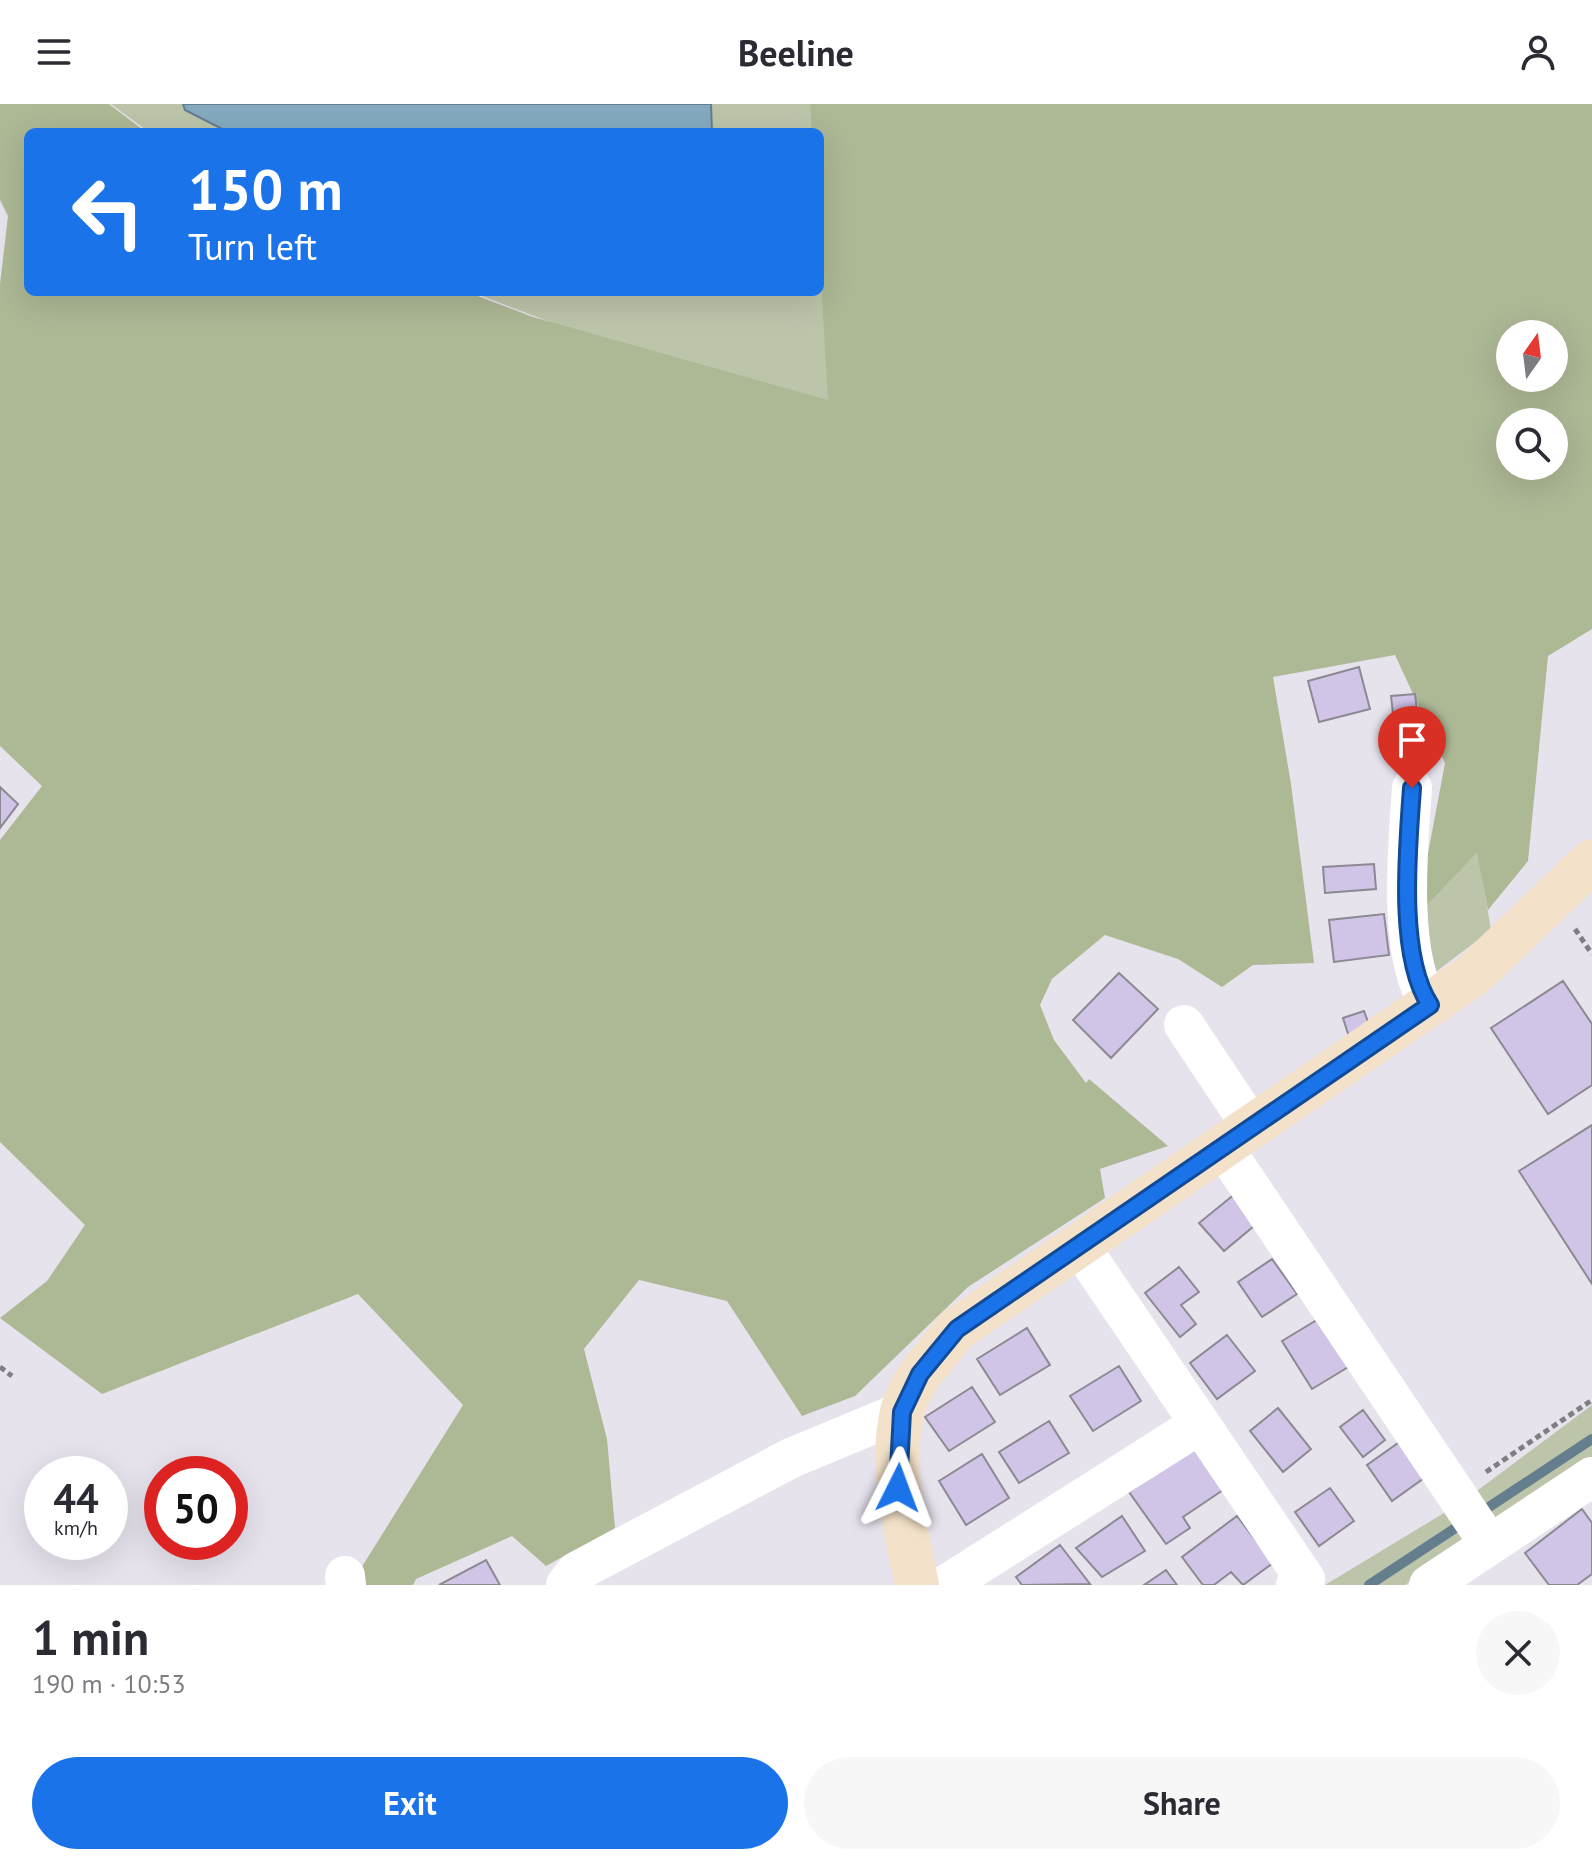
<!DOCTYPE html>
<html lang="en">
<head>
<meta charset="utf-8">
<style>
	body { margin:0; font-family:"PT Sans",sans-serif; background:#f7f7f7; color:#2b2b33; height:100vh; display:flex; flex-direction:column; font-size:30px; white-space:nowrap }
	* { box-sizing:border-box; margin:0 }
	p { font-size:26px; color:#7c7c81 }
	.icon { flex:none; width:44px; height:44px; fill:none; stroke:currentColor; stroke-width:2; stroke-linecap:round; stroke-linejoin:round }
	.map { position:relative; height:1481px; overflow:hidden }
	.panel { display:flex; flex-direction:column; background:#fff; flex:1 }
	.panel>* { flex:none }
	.top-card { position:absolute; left:24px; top:24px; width:800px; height:168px; border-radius:12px; box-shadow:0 8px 32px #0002; background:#1a73e8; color:#fff; overflow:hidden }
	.needle { width:52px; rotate:14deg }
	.tools { position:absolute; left:1496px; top:216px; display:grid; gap:16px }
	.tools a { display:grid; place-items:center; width:72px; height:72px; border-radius:50%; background:#fff; box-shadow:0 8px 32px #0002; font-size:40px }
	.speed { position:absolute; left:24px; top:1352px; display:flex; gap:16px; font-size:40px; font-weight:700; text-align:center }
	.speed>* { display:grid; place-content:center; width:104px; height:104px; border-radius:50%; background:#fff; box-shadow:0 8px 32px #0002; line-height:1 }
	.speed small { font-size:20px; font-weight:400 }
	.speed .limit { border:12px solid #d22; background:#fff; color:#111 }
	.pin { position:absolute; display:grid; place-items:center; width:68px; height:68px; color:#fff; margin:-82px -34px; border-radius:50% 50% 50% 0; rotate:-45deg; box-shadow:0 0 8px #0007 }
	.pin .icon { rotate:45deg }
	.me { position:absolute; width:88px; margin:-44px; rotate:3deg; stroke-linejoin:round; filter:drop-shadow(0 0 6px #0008) }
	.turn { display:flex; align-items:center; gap:28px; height:168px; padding:0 32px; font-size:36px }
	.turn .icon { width:104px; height:104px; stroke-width:2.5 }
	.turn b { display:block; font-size:56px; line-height:68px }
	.round { display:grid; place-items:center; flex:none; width:84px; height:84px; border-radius:42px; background:#f7f7f7 }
	.headline { display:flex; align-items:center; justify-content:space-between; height:136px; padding:0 32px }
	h1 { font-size:48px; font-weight:700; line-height:60px }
	.cta { display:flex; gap:16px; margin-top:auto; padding:16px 32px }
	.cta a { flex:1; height:92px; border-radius:48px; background:#1a73e8; color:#fff; font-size:32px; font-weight:700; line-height:92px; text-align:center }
	.cta a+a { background:#f7f7f7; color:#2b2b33 }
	header { display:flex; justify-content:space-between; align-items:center; height:104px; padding:0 32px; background:#fff; font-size:36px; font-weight:700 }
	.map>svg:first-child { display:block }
	.green { fill:#bcc5aa }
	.forest { fill:#adb895; fill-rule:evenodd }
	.water { fill:#85aabf; stroke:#657e8e; stroke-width:2 }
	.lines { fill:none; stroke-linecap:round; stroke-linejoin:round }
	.stream { stroke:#657e8e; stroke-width:10 }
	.building { fill:#d0c4e7; stroke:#8c8992; stroke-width:2 }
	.path { stroke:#807d84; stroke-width:5; stroke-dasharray:6 4; stroke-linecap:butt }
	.street { stroke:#fff; stroke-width:40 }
	.secondary { stroke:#f3e2c9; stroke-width:44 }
	.route-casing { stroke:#114b97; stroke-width:20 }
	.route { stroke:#1a73e8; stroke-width:14 }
</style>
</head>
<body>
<header><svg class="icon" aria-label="menu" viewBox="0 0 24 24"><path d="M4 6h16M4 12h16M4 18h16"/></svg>Beeline<svg class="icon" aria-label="person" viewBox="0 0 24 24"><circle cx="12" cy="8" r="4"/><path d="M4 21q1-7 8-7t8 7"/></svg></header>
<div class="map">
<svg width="1592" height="1481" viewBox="0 0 1592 1481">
	<rect width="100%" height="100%" fill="#e7e3ed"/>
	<!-- green -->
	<path class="green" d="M 111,0 L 183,0 L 185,6 L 228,28 L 149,28 Z
		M 711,0 L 810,0 L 811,28 L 712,28 Z
		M 820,163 L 829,297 L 555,220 L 472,188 L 820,188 Z
		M 1478,748 L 1491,826 L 1429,873 L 1416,813 Z
		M 1592,1301 L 1592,1359 L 1405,1481 L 1325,1481 L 1462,1398 Z"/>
	<!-- forest -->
	<path class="forest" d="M 0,0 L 109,0 L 146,28 L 28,28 L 28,188 L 467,188 L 533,213 L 828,296 L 820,163 L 820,28 L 811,28 L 810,0 L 1592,0 L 1592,525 L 1548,552 L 1528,757 L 1488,806 L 1477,749 L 1416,813 L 1445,659 L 1395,551 L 1273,573 L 1291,680 L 1314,859 L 1253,861 L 1222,883 L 1178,855 L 1105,831 L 1052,875 L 1040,901 L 1054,936 L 1086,979 L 1089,975 L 1168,1042 L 1100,1065 L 1105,1094 L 968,1183 L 855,1292 L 802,1312 L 727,1197 L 639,1176 L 584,1245 L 607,1335 L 615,1424 L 546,1462 L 512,1432 L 416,1475 L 413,1481 L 362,1481 L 358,1469 L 463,1301 L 358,1190 L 102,1290 L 0,1214 L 47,1177 L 85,1121 L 0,1038 L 0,736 L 42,682 L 0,642 L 0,180 L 8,112 L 0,96 ZM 1510,230 L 1554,230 L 1554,274 L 1510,274 ZM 1510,318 L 1554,318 L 1554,362 L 1510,362 Z"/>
	<!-- water -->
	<path class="water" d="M 183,0 L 711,0 L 712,28 L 228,28 L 185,6 Z"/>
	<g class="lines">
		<!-- stream -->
		<path class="stream" d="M 1480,1409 L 1592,1335
			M 1369,1481 L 1466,1417"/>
	</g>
	<!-- building -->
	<path class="building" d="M 1359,563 L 1370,605 L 1319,618 L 1308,577 Z
		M 1415,590 L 1422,652 L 1398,654 L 1391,592 Z
		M 0,683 L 18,700 L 0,724 Z
		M 1374,760 L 1376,785 L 1325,789 L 1323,763 Z
		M 1384,810 L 1389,851 L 1334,858 L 1329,816 Z
		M 1119,869 L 1158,905 L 1111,954 L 1073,916 Z
		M 1563,877 L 1592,920 L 1592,981 L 1548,1010 L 1491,924 Z
		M 1364,907 L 1371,926 L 1349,933 L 1343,914 Z
		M 1592,1021 L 1592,1180 L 1519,1067 Z
		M 1241,1085 L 1260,1117 L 1224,1147 L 1199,1119 Z
		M 1272,1155 L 1297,1190 L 1262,1213 L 1238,1178 Z
		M 1179,1163 L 1199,1188 L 1181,1201 L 1196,1220 L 1180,1233 L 1145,1189 Z
		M 1320,1214 L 1350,1262 L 1312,1285 L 1282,1237 Z
		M 1027,1224 L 1050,1261 L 1000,1291 L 977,1255 Z
		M 1227,1231 L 1255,1267 L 1217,1295 L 1190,1259 Z
		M 1119,1262 L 1141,1297 L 1093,1327 L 1070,1292 Z
		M 972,1283 L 995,1318 L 949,1347 L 925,1313 Z
		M 1278,1304 L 1311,1345 L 1283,1368 L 1250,1327 Z
		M 1363,1306 L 1385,1336 L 1363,1353 L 1340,1323 Z
		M 1049,1317 L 1069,1349 L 1019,1379 L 999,1348 Z
		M 1401,1337 L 1427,1372 L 1392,1397 L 1367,1361 Z
		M 1199,1339 L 1229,1382 L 1183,1413 L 1190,1424 L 1166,1440 L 1129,1388 Z
		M 982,1350 L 1009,1394 L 966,1421 L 939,1377 Z
		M 1330,1384 L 1354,1417 L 1319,1442 L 1295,1408 Z
		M 1582,1405 L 1592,1419 L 1592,1470 L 1577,1481 L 1549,1481 L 1525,1449 Z
		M 1122,1412 L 1145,1447 L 1102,1473 L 1076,1444 Z
		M 1237,1412 L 1273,1459 L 1243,1481 L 1231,1468 L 1214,1481 L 1203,1481 L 1182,1453 Z
		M 1060,1441 L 1090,1480 L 1022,1481 L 1016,1473 Z
		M 486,1456 L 500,1481 L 439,1481 Z
		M 1166,1466 L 1177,1481 L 1144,1481 Z"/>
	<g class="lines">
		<!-- path -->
		<path class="path" d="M 1575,825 L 1592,850
			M 0,1263 L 12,1272
			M 1486,1368 L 1592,1296"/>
		<!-- street -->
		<path class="street" d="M 1412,684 C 1408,742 1397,852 1430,901
			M 1184,921 L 1252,1023
			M 1223,1043 L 1490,1441
			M 1079,1141 L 1305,1475 L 1296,1481
			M 345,1472 L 346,1481
			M 566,1481 L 576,1468 L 791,1354 L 902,1308
			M 946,1481 L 1200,1320
			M 1429,1481 L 1592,1373"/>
		<!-- secondary -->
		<path class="secondary" d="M 917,1481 C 906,1427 889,1363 902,1308 C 910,1276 937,1250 957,1225 L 1474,870 L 1592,757"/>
	</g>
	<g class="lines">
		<defs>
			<path id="route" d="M 898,1384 L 902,1308 L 920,1270 L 957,1225 L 1430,901 C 1397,851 1408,743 1412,684"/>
		</defs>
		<!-- route casing -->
		<use href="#route" class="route-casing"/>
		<!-- route -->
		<use href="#route" class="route"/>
	</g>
</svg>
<div class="tools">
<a><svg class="needle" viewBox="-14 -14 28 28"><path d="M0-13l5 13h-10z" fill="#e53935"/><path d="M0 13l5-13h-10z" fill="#7c7c81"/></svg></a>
<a><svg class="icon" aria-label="search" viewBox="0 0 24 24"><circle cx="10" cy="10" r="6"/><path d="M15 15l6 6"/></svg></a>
</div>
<div class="speed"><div>44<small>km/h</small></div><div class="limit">50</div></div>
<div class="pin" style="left:1412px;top:684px;background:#d93025"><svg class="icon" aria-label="arrive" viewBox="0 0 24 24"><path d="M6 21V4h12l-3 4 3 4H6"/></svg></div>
<svg class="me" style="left:898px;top:1384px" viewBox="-20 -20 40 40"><path d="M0-17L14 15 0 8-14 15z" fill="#1a73e8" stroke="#fff" stroke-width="4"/></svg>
<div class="top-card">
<div class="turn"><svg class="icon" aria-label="left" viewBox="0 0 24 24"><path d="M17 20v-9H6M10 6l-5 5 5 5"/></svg><div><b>150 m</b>Turn left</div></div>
</div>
</div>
<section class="panel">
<div class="headline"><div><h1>1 min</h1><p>190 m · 10:53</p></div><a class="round"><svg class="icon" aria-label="close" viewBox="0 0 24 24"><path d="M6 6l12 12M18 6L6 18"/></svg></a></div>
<div class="cta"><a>Exit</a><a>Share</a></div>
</section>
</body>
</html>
